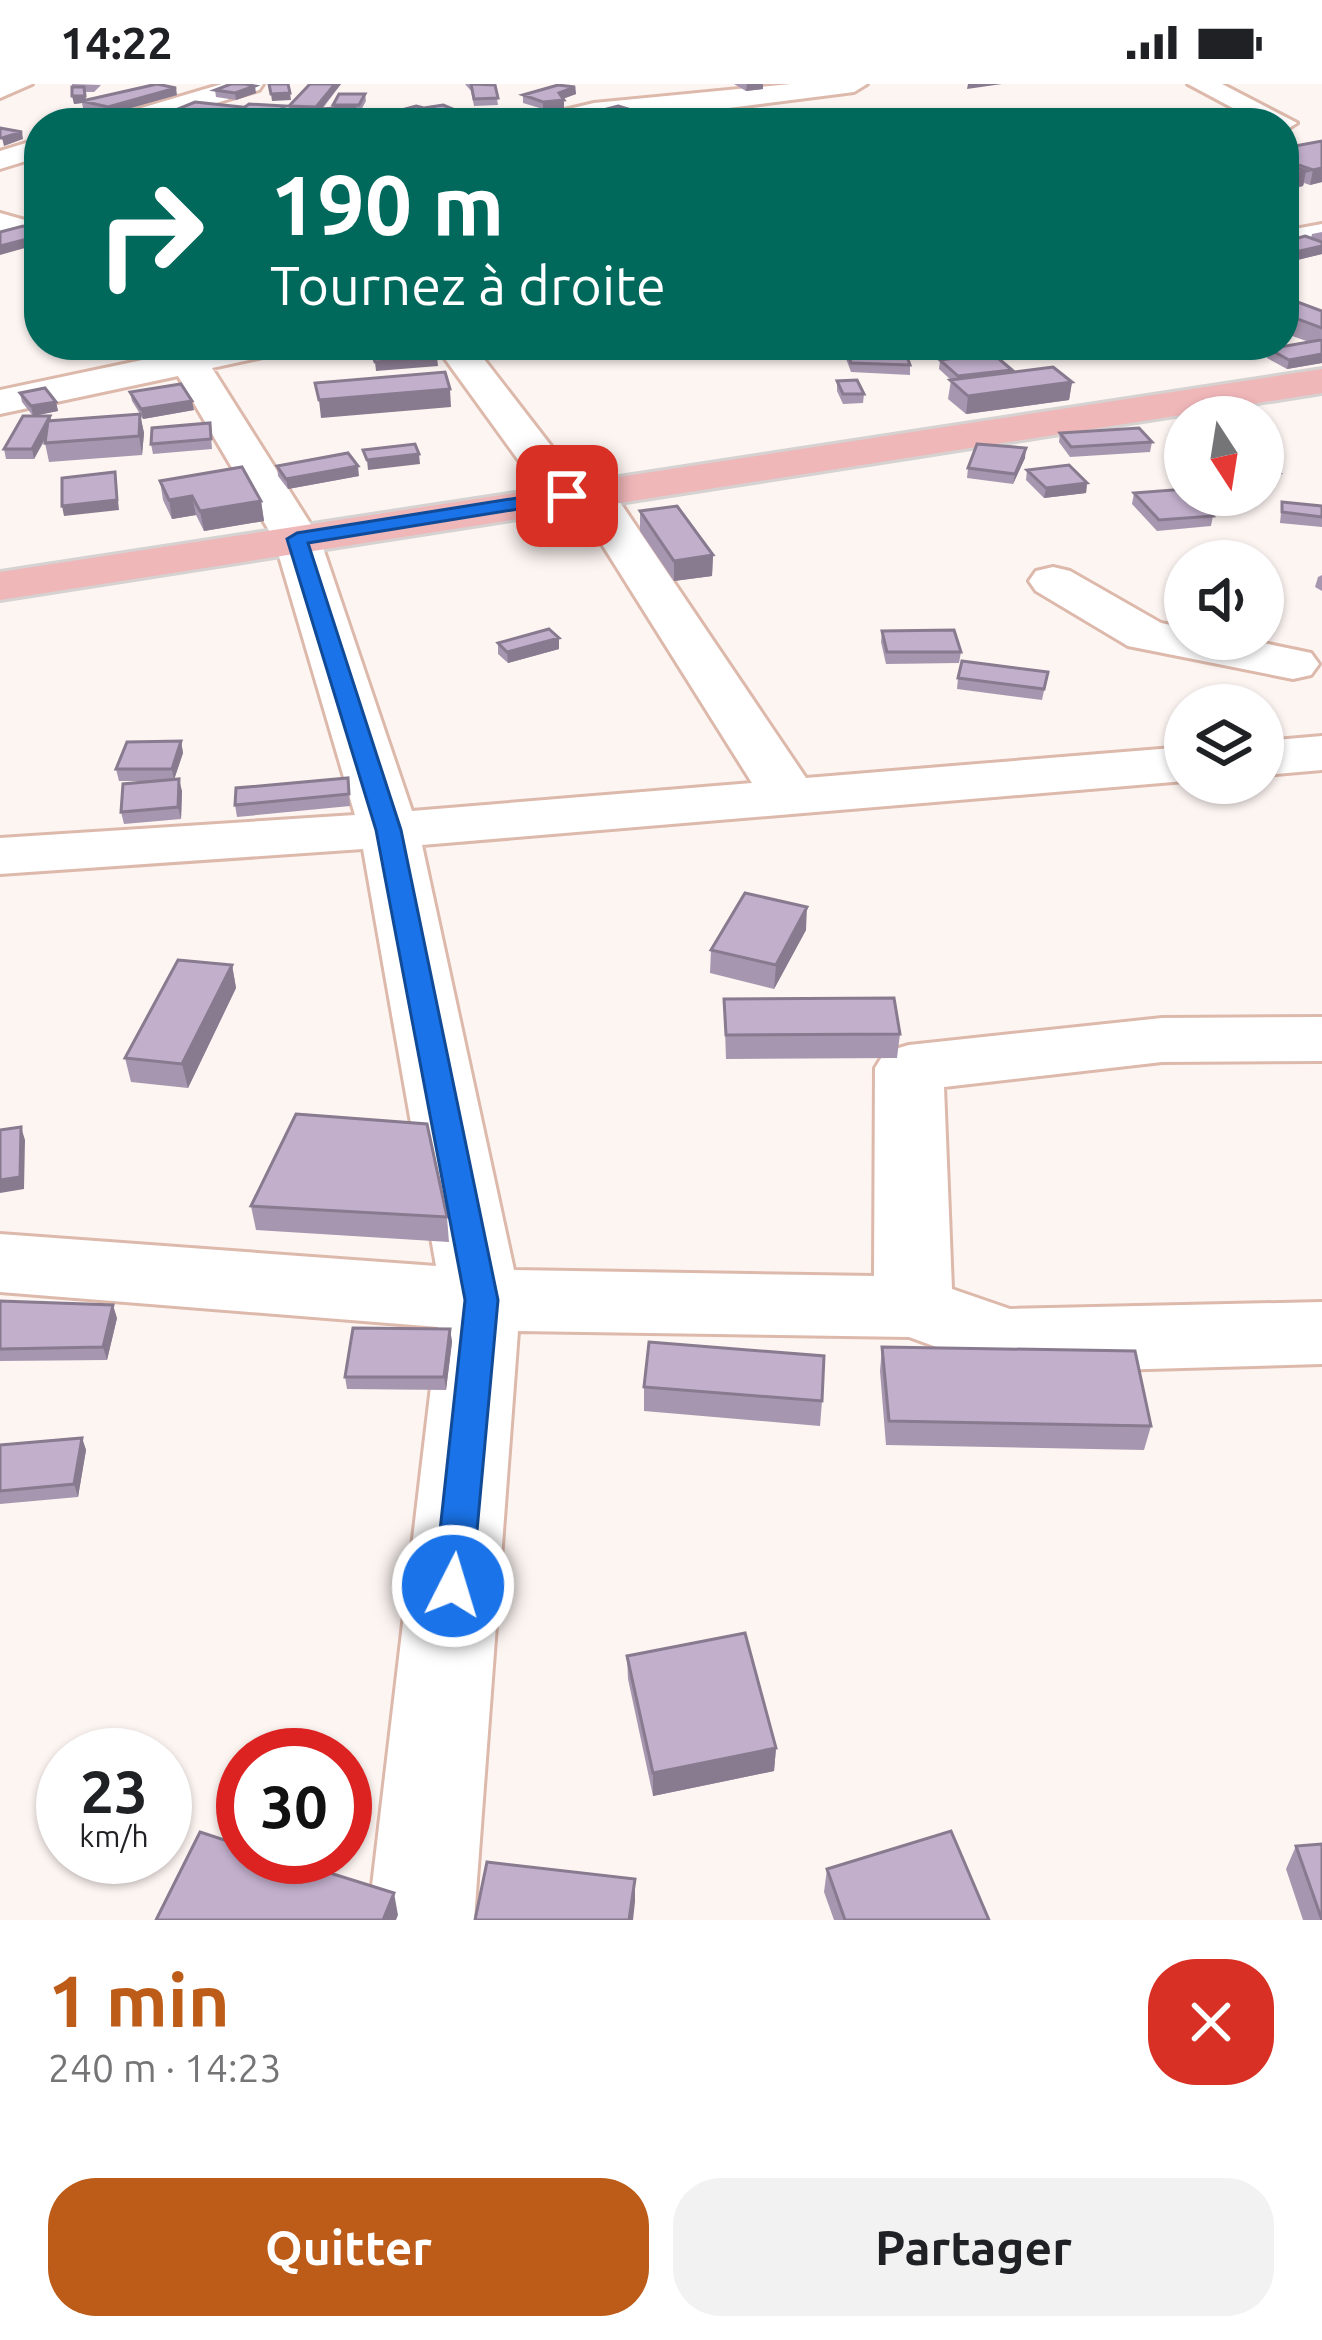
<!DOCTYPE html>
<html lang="fr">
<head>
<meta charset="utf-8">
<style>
	body { margin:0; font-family:Ubuntu,sans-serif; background:#f2f2f2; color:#202124; height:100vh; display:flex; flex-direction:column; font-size:45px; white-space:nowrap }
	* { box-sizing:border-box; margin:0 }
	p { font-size:39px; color:#757577 }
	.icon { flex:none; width:66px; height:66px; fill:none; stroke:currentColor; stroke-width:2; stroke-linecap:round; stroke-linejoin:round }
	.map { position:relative; height:1836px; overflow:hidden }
	.sheet { display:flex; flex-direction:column; background:#fff; flex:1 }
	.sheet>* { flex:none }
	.guide { position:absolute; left:24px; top:24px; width:1275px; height:252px; border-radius:48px; box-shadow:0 3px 9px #0004; background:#00695c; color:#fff; overflow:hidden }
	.needle { width:78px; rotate:168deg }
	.controls { position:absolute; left:1164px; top:312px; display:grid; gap:24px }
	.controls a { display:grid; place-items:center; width:120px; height:120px; border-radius:50%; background:#fff; box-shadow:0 3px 9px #0004; font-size:60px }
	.speed { position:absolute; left:36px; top:1644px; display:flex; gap:24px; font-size:60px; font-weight:700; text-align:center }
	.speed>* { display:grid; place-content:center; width:156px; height:156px; border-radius:50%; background:#fff; box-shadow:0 3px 9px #0004; line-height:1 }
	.speed small { font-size:30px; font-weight:400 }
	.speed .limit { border:18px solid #d22; background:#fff; color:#111 }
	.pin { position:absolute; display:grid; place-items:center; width:102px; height:102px; color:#fff; margin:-51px; border-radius:24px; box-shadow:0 6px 18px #0006 }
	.me { position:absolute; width:132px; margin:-66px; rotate:5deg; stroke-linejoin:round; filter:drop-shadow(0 0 9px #0008) }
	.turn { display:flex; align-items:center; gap:42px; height:252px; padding:0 48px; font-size:54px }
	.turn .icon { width:156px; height:156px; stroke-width:2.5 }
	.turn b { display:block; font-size:84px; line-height:102px }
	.round { display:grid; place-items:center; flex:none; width:126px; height:126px; border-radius:48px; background:#f2f2f2 }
	.summary { display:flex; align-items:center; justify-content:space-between; height:204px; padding:0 48px }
	h1 { font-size:72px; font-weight:700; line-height:90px; color:#bc5c18 }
	.button { display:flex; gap:24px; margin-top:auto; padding:24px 48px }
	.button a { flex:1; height:138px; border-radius:48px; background:#bc5c18; color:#fff; font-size:48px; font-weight:700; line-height:138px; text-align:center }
	.button a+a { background:#f2f2f2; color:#202124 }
	.status { display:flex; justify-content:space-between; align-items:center; height:84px; padding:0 60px; background:#fff; direction:ltr }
	.status svg { height:33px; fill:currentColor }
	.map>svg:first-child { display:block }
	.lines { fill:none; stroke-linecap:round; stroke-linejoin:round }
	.street-casing { stroke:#ddb9ac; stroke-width:6 }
	.primary-casing { stroke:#d5d2d1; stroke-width:6 }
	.street { fill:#fff; fill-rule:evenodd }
	.primary { fill:#f0b7b9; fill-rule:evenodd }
	.wall { fill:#a796af }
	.shaded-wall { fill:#887a8f }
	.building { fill:#c2afcc; stroke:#887a8f; stroke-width:3 }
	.route { fill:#1a73e8; stroke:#114b97; stroke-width:3 }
</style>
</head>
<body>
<div class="status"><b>14:22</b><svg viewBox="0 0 49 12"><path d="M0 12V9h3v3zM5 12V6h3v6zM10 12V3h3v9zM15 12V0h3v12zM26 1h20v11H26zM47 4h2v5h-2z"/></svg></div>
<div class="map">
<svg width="1322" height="1836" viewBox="0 0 1322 1836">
	<rect width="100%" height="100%" fill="#fdf5f2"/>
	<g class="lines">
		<defs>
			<path id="street" d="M 0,0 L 32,0 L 0,14 Z
				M 222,0 L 263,0 L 259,6 L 150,39 L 107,39 L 111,33 Z
				M 791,0 L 867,0 L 854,8 L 713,26 L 531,39 L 535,33 L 594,19 Z
				M 1188,0 L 1222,0 L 1297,39 L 1284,47 L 1284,39 L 1261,39 Z
				M 39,55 L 39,73 L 0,85 L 0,67 Z
				M 0,129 L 39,140 L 39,160 L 0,149 Z
				M 1322,140 L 1322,160 L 1284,167 L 1284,147 Z
				M 160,261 L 287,261 L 281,269 L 212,284 L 320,455 L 412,727 L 752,699 L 578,422 L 551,421 L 435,261 L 473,261 L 579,398 L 607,399 L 806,694 L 1185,663 L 1185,697 L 422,761 L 514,1186 L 874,1192 L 875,984 L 885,968 L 909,961 L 1162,934 L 1322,933 L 1322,977 L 1162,978 L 944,1003 L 952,1205 L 1010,1225 L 1322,1218 L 1322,1280 L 1008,1289 L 909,1253 L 518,1247 L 474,1836 L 368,1836 L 438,1243 L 0,1208 L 0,1150 L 436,1182 L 363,765 L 0,790 L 0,754 L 355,731 L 274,455 L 178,292 L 0,330 L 0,306 L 166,271 Z
				M 1053,483 L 1070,487 L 1161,539 L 1185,544 L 1185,555 L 1244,555 L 1311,569 L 1319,580 L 1311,591 L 1293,595 L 1128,562 L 1036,507 L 1029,497 L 1036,487 Z
				M 1322,652 L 1322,686 L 1263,691 L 1263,657 Z"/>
			<path id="primary" d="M 1322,285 L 1322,309 L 0,516 L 0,488 Z"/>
		</defs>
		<!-- street casing -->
		<use href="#street" class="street-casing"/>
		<!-- primary casing -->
		<use href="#primary" class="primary-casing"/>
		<!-- street -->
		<use href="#street" class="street"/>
		<!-- primary -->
		<use href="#primary" class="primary"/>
	</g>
	<!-- wall -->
	<path class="wall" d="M 72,0 L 101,1 L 94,8 L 85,8 L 86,16 L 177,11 L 109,30 L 83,24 L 82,19 L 74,20 Z
		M 310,0 L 341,0 L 323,24 L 334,24 L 333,21 L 365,10 L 366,17 L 360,28 L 356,28 L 357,39 L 321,39 L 320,27 L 317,30 L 290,29 L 289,22 Z
		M 465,0 L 495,1 L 498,21 L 474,22 L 471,7 Z
		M 734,0 L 763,0 L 763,5 L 746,7 Z
		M 575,3 L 576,10 L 563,15 L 564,24 L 543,25 L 523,19 L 523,11 Z
		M 215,6 L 256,9 L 236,16 L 216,13 Z
		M 285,22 L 286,29 L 274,38 L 238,36 L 237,33 L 225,38 L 179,33 L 178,25 L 241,23 L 241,26 Z
		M 595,28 L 648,39 L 578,39 L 595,35 Z
		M 376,33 L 461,34 L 473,39 L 377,39 Z
		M 1322,57 L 1322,98 L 1310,101 L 1304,99 L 1303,102 L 1284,106 L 1284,64 Z
		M 1322,148 L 1322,170 L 1289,178 L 1284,176 L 1284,158 L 1311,154 L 1312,150 Z
		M 1284,213 L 1322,227 L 1322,279 L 1287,285 L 1267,274 L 1269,265 L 1309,258 L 1284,249 Z
		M 924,261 L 997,261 L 1000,274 L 998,274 L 1012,288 L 1072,298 L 1069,316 L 966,330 L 948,315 L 951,296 L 939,285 L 940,277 L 934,272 L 934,267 L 929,267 Z
		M 846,263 L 910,281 L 910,291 L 851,288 L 845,272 Z
		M 837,297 L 864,310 L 863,319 L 843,320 L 837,307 Z
		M 130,308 L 194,326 L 143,335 L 140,331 L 144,349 L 142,371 L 49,378 L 45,359 L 46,354 L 34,375 L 6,375 L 4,365 L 50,332 L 51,337 L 140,330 L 132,317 Z
		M 20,309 L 56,318 L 58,327 L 33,332 L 22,318 Z
		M 210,339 L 212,365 L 153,370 L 151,360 Z
		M 1060,349 L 1152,358 L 1150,368 L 1070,373 L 1059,358 Z
		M 1025,374 L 1013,400 L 967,394 L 968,384 Z
		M 277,382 L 359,392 L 288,405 L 278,392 Z
		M 1027,386 L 1087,399 L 1086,409 L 1044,414 L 1026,396 Z
		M 160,397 L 261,417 L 264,437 L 204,447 L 196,431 L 172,435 L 163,416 Z
		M 1134,409 L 1213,432 L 1211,442 L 1157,447 L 1132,420 Z
		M 1206,411 L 1260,411 L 1258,419 L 1223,424 Z
		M 1282,418 L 1322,422 L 1322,443 L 1280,439 Z
		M 640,427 L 713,471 L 712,492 L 674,497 L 640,447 Z
		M 1322,491 L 1322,507 L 1315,503 L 1318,493 Z
		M 882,547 L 961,568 L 959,579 L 886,580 L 881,558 Z
		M 559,554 L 559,565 L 508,579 L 498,570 L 498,559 Z
		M 1048,588 L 1042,616 L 957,605 L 958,594 Z
		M 181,657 L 183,669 L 174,695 L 182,707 L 181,735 L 124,740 L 121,728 L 163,697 L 119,697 L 116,685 Z
		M 348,694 L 350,722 L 237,733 L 235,721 Z
		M 806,846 L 774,905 L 710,889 L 711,866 Z
		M 232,881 L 236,904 L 188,1004 L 131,998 L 125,974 Z
		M 724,915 L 900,950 L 897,974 L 726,975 Z
		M 251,1122 L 447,1133 L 449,1158 L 256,1146 Z
		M 0,1217 L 117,1234 L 107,1276 L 0,1277 Z
		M 450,1245 L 452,1258 L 446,1306 L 347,1305 L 345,1293 Z
		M 882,1263 L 1151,1342 L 1144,1366 L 886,1361 L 880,1287 Z
		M 644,1303 L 822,1317 L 820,1342 L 644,1327 Z
		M 82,1354 L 86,1366 L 78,1413 L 0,1420 L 0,1361 Z
		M 627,1572 L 776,1664 L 774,1687 L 653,1712 L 628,1595 Z
		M 1296,1762 L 1322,1836 L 1303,1836 L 1286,1785 Z
		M 827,1785 L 989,1836 L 834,1836 L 824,1808 Z"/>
	<!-- shaded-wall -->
	<path class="shaded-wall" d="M 335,0 L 341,0 L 317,30 L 316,23 Z
		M 747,0 L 763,0 L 763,5 L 746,7 Z
		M 968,0 L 1002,0 L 967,5 Z
		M 255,2 L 256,9 L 236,16 L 235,9 Z
		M 84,3 L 86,19 L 82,17 L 82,19 L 74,20 L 72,12 Z
		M 575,3 L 576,10 L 559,16 L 559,9 Z
		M 176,4 L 177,11 L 109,30 L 108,23 Z
		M 290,9 L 291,16 L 272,17 L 271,10 Z
		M 564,16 L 564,24 L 543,25 L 543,18 Z
		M 285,22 L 286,29 L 274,38 L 273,31 Z
		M 241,23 L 242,29 L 237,29 L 237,33 L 225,38 L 224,31 Z
		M 648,31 L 648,39 L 624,39 L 624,37 Z
		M 22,48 L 23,55 L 4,62 L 2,54 Z
		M 1322,84 L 1322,98 L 1310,101 L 1313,86 Z
		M 1306,87 L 1303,102 L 1284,106 L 1284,92 Z
		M 39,152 L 39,160 L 0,171 L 0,162 Z
		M 1322,162 L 1322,170 L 1289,178 L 1291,169 Z
		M 1001,264 L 1000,274 L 944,281 L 945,271 Z
		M 1322,270 L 1322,279 L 1287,285 L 1289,276 Z
		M 437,273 L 438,282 L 376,287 L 375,278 Z
		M 1012,286 L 1011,295 L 957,302 L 958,292 Z
		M 1072,298 L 1069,316 L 966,330 L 968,312 Z
		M 450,305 L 451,323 L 321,334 L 319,316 Z
		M 192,317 L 194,326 L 143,335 L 141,325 Z
		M 56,318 L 58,327 L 33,332 L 31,322 Z
		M 140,330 L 144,349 L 142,371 L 139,352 Z
		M 50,332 L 52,341 L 34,375 L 32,365 Z
		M 1026,364 L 1025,374 L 1013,400 L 1015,390 Z
		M 419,370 L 420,380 L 368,386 L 367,376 Z
		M 358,382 L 359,392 L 288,405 L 286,395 Z
		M 115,388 L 119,426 L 64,432 L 62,422 Z
		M 1279,389 L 1276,399 L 1263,401 L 1263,391 Z
		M 1087,399 L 1086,409 L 1044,414 L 1046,404 Z
		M 1243,411 L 1260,411 L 1258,419 L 1223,424 L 1225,414 Z
		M 192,412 L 196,431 L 172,435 L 169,416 Z
		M 261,417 L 264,437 L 204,447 L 200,427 Z
		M 713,471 L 712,492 L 674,497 L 674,477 Z
		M 559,554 L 559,565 L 508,579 L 507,568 Z
		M 181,657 L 183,669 L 174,696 L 172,685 Z
		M 179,695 L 182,707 L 181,735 L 178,723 Z
		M 807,823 L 806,846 L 774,905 L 776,881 Z
		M 232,881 L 236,904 L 188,1004 L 182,980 Z
		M 21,1043 L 25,1056 L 24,1105 L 0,1109 L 0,1096 Z
		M 113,1221 L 117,1234 L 107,1276 L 103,1263 Z
		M 450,1245 L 452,1258 L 446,1306 L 444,1293 Z
		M 82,1354 L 86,1366 L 78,1413 L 74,1400 Z
		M 776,1664 L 774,1687 L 653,1712 L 653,1689 Z
		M 635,1795 L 635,1818 L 633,1836 L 629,1836 Z
		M 394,1809 L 398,1831 L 396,1836 L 383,1836 Z"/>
	<!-- building -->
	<path class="building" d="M 157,0 L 176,4 L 108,23 L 82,17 Z
		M 231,0 L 245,0 L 255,2 L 235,9 L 215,6 Z
		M 269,0 L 288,0 L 290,9 L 271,10 Z
		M 310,0 L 335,0 L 316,23 L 289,22 Z
		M 471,0 L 495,1 L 498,14 L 474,15 Z
		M 558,1 L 575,3 L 559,9 L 564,16 L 543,18 L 523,11 Z
		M 72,3 L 84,3 L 85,12 L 72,12 Z
		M 339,10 L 365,10 L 359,21 L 333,21 Z
		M 195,18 L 241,23 L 224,31 L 178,25 Z
		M 249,20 L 285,22 L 273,31 L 237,29 Z
		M 443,21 L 460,28 L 447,30 L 424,24 Z
		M 416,22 L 473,37 L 465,39 L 398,39 L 376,33 Z
		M 618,22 L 648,31 L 624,37 L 595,28 Z
		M 355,23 L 356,37 L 320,38 L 320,25 Z
		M 943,30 L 966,39 L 896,39 Z
		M 771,32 L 777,38 L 750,39 L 745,33 Z
		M 739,33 L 744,39 L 713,39 L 710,35 Z
		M 605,35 L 611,39 L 578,38 Z
		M 238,36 L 277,39 L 234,39 Z
		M 0,44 L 22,48 L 2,54 L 0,54 Z
		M 1322,57 L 1322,84 L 1313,86 L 1284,76 L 1284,64 Z
		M 1284,80 L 1306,87 L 1284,92 Z
		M 23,142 L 39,149 L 39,152 L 0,162 L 0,148 Z
		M 1305,152 L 1322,158 L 1322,162 L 1291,169 L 1284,167 L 1284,158 Z
		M 1284,213 L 1322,227 L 1322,244 L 1284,230 Z
		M 1320,256 L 1322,257 L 1322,270 L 1289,276 L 1269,265 Z
		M 369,261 L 433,261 L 437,273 L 375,278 Z
		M 952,261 L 997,261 L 1001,264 L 945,271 L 935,263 Z
		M 903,262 L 910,281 L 851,279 L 846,263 Z
		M 992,269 L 1012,286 L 958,292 L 940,276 Z
		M 1053,283 L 1072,298 L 968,312 L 950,296 Z
		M 445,288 L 450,305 L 319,316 L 315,299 Z
		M 857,296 L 864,310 L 843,310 L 837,297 Z
		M 181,300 L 192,317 L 141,325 L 130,308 Z
		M 45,304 L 56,318 L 31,322 L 20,309 Z
		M 140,330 L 139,352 L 45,359 L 48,337 Z
		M 23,332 L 50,332 L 32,365 L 4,365 Z
		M 210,339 L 211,355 L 151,360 L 152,344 Z
		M 1139,344 L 1152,358 L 1071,363 L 1060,349 Z
		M 415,360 L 419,370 L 367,376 L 363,366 Z
		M 977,360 L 1026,364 L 1015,390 L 968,384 Z
		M 348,369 L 358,382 L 286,395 L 277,382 Z
		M 1263,378 L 1279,389 L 1263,391 Z
		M 1069,381 L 1087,399 L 1046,404 L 1027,386 Z
		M 242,383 L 261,417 L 200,427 L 192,412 L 169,416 L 160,397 Z
		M 115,388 L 117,416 L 62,422 L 62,394 Z
		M 1185,405 L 1185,411 L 1194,411 L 1213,432 L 1159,436 L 1134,409 Z
		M 1282,418 L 1322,422 L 1322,433 L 1282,428 Z
		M 677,422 L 713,471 L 674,477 L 640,427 Z
		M 549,545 L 559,554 L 507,568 L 498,559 Z
		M 954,546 L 961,568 L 887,568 L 882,547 Z
		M 962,577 L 1048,588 L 1044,605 L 958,594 Z
		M 181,657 L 172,685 L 116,685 L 127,658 Z
		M 348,694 L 349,710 L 235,721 L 236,704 Z
		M 179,695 L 178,723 L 121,728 L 123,700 Z
		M 745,809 L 807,823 L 776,881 L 711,866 Z
		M 178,876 L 232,881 L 182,980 L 125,974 Z
		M 894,914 L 900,950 L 726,951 L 724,915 Z
		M 296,1030 L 427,1040 L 447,1133 L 251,1122 Z
		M 21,1043 L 20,1093 L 0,1096 L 0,1046 Z
		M 0,1217 L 113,1221 L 103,1263 L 0,1265 Z
		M 353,1244 L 450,1245 L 444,1293 L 345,1293 Z
		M 649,1258 L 824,1272 L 822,1317 L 644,1303 Z
		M 882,1263 L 1135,1267 L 1151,1342 L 889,1337 Z
		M 82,1354 L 74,1400 L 0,1407 L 0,1361 Z
		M 745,1549 L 776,1664 L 653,1689 L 627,1572 Z
		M 951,1747 L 989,1836 L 845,1836 L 827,1785 Z
		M 200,1748 L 243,1762 L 243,1773 L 279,1773 L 394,1809 L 383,1836 L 156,1836 Z
		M 1322,1760 L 1322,1836 L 1296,1762 Z
		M 487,1778 L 635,1795 L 629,1836 L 475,1836 Z"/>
	<!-- route -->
	<path class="route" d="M 567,406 L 574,408 L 574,416 L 308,459 L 401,746 L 498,1216 L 472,1502 L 467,1514 L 453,1519 L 440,1514 L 434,1502 L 465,1216 L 376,746 L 287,455 L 297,449 Z"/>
</svg>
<div class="controls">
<a><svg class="needle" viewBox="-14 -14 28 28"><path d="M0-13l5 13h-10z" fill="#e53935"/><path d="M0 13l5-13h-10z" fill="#757577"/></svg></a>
<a><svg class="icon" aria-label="sound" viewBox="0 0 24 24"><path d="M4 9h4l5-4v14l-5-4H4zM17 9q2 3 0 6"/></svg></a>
<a><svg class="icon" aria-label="layers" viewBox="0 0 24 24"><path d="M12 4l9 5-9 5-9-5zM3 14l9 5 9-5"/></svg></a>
</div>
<div class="speed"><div>23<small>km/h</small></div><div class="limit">30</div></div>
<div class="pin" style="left:567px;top:412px;background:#d93025"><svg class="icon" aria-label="arrive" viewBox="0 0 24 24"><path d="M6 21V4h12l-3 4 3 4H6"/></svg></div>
<svg class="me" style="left:453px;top:1502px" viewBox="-20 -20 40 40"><circle r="17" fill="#1a73e8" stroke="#fff" stroke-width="3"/><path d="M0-11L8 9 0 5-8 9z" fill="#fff"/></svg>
<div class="guide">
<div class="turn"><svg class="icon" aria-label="right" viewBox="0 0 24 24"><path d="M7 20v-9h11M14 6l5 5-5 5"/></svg><div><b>190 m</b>Tournez à droite</div></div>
</div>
</div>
<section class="sheet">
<div class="summary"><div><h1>1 min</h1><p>240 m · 14:23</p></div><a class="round" style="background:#d93025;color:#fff"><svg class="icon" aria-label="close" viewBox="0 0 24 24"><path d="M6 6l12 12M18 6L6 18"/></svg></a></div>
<div class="button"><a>Quitter</a><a>Partager</a></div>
</section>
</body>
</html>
